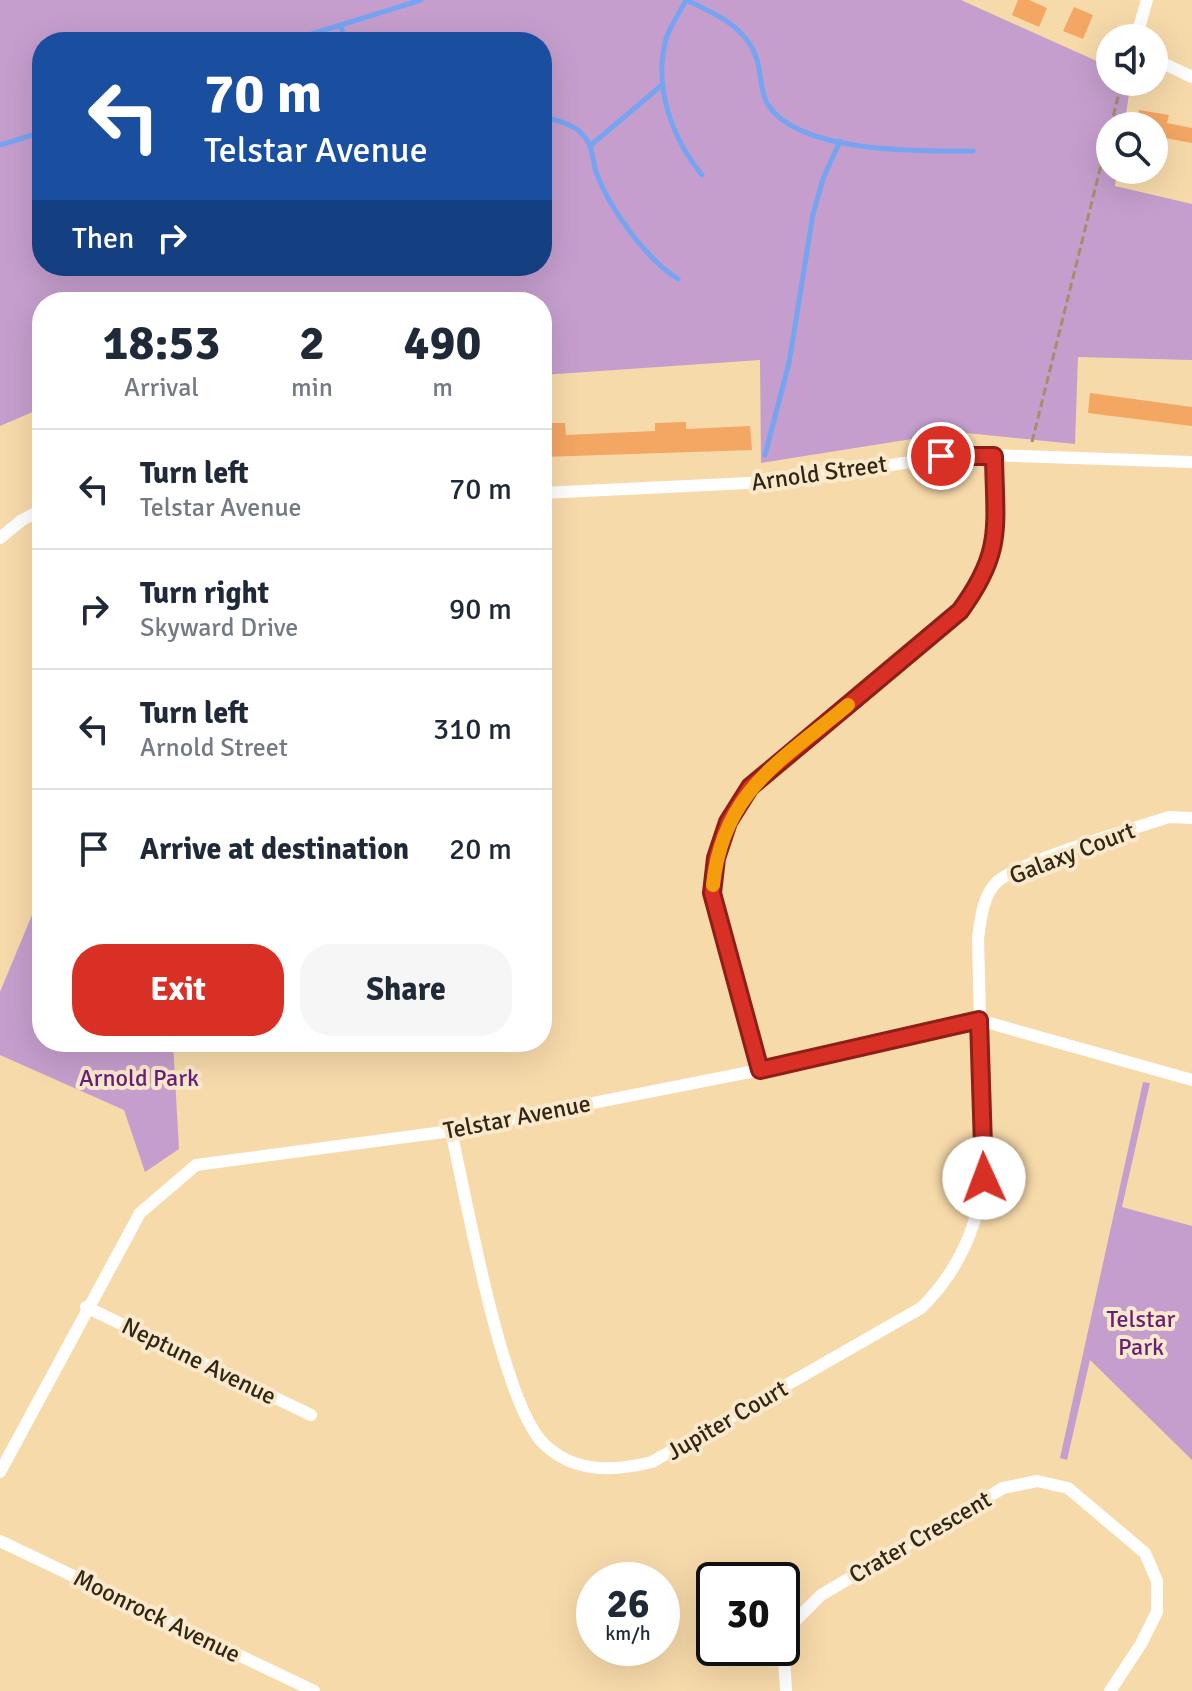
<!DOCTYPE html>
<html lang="en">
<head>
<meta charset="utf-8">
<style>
	body { margin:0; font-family:Signika,sans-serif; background:#f6f6f7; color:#1f2937; height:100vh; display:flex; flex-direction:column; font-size:30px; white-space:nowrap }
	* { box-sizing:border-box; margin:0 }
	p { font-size:26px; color:#747a83 }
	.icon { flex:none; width:44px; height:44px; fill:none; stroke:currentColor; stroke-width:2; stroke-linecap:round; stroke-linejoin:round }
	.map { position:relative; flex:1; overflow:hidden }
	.details { position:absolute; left:32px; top:292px; width:520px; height:760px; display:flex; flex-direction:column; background:#fff; border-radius:32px; box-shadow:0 8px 32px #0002 }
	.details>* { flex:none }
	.guide { position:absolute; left:32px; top:32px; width:520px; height:244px; border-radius:32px; box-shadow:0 8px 32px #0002; background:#1a4fa0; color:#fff; overflow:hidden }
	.controls { position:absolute; left:1096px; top:24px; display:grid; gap:16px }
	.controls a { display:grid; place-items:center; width:72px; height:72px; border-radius:50%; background:#fff; box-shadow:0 8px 32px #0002; font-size:40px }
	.speed { position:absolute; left:576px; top:1562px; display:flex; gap:16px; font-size:40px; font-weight:700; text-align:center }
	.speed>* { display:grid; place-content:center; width:104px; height:104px; border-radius:50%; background:#fff; box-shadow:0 8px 32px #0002; line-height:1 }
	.speed small { font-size:20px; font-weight:400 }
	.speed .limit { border:4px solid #111; border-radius:12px; background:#fff; color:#111 }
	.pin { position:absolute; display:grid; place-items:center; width:68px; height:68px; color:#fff; margin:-34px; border:4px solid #fff; border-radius:50%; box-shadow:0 2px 8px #0007 }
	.me { position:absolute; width:88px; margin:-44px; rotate:358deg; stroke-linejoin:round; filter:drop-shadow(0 0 6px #0008) }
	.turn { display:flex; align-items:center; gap:28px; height:168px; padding:0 40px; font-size:36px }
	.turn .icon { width:104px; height:104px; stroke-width:2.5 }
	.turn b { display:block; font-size:56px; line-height:68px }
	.then { display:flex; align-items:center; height:76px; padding:0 40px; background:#0003; gap:16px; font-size:30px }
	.eta { display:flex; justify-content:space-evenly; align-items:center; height:136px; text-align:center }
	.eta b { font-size:48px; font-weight:700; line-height:56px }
	.button { display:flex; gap:16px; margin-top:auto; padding:16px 40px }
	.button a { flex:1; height:92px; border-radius:32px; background:#d93025; color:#fff; font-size:32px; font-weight:700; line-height:92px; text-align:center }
	.button a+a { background:#f6f6f7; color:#1f2937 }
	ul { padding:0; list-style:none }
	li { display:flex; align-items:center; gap:24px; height:120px; padding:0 40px; border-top:2px solid #e0e1e3 }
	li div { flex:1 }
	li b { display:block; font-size:30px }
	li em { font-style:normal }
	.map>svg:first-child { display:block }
	.green { fill:#c59ecd; fill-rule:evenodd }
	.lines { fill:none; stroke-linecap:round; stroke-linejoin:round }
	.stream { stroke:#76a4f1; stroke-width:5 }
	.building { fill:#f4a663 }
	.path { stroke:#a48f6b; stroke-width:3; stroke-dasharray:8 4; stroke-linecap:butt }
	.minor { stroke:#fff; stroke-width:12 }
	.route-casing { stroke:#8d1f18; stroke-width:20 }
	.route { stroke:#d93025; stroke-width:14 }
	.slow { stroke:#f59e0b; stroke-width:14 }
	.labels { text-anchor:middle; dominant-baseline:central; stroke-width:8; stroke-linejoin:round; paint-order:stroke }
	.street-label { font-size:24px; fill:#322714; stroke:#fae9cc }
	.park-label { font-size:24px; fill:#691e78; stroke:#fae9cc }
</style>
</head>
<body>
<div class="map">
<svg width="1192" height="1691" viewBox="0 0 1192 1691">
	<rect width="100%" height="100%" fill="#f7daaa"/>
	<!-- green -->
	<path class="green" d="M 0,0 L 961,0 L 1110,67 L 1110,82 L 1131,82 L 1124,126 L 1110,126 L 1110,170 L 1117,170 L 1115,186 L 1192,204 L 1192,360 L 1078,357 L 1075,444 L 956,432 L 761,463 L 760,360 L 542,375 L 542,302 L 42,302 L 42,408 L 0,426 ZM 42,42 L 542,42 L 542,266 L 42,266 Z
		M 42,891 L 42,1042 L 173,1042 L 179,1149 L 145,1172 L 124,1110 L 0,1055 L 0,992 Z
		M 1143,1082 L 1150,1083 L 1122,1207 L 1192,1226 L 1192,1460 L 1090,1360 L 1067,1460 L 1060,1458 Z"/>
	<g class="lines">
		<!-- stream -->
		<path class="stream" d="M 686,0 C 713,12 746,27 756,57 C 762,72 759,90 768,105 C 801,154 920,151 973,151
			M 686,0 C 680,12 670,26 666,39 C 653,87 672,138 702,175
			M 341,27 L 346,42
			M 286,42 L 421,0
			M 542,116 C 554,120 573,124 581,133 C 593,144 592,158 596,172 C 609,208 646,259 678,279
			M 0,145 L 42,132
			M 591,145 L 662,85
			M 765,455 L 789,363 L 813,214 L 823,179 L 840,141"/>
	</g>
	<!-- building -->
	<path class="building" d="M 1018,0 L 1029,0 L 1047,8 L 1039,27 L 1012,15 Z
		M 1074,7 L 1093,15 L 1083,39 L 1063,31 Z
		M 1139,110 L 1169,115 L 1167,123 L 1192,128 L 1192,143 L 1154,136 L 1154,126 L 1136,126 Z
		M 1090,393 L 1192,407 L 1192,426 L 1088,413 Z
		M 686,422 L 686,429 L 750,426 L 752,450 L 542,457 L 542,423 L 565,423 L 566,435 L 655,431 L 655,423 Z"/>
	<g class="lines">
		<!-- path -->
		<path class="path" d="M 1032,442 L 1119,93"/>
		<!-- minor -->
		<path class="minor" d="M 1136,38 L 1147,0
			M 1154,59 L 1192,77
			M 542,493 L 788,481 L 962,454 L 1192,462
			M 0,538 L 22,520 L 42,510
			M 760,1070 L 712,893 L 716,858 L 728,822 L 750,787 L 960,611 C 1004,551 995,527 994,456
			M 451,1131 C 466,1196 502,1404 544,1444 C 575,1474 615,1471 652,1462 L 921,1308 C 958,1272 977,1229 984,1178 L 978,938 C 981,920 982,900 994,885 C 1011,863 1136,828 1169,817 L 1192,818
			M 86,1307 L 311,1415
			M 0,1472 L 140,1213 L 196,1165 L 451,1131 L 760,1070 L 979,1020 L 1192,1080
			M 0,1541 L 314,1691
			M 786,1691 L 784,1655 L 795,1621 L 821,1595 L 1003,1488 L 1037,1481 L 1068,1488 L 1145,1553 L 1157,1581 L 1157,1612 L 1141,1644 L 1110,1691"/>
	</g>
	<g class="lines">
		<defs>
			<path id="route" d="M 941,456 L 994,456 C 995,527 1004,551 960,611 L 750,787 L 728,822 L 716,858 L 712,893 L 760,1070 L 979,1020 L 984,1178"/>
		</defs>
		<!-- route casing -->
		<use href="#route" class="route-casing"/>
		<!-- route -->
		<use href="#route" class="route"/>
		<!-- slow -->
		<path class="slow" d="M 713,885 C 723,791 781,761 848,705"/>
	</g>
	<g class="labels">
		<!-- street labels -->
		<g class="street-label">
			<text transform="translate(819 473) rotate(-8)">Arnold Street</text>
			<text transform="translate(1072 853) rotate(-21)">Galaxy Court</text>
			<text transform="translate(517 1117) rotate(-11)">Telstar Avenue</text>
			<text transform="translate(199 1361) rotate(26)">Neptune Avenue</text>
			<text transform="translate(727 1420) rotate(-30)">Jupiter Court</text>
			<text transform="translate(920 1537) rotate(-30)">Crater Crescent</text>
			<text transform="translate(157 1616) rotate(26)">Moonrock Avenue</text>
		</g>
		<!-- park labels -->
		<g class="park-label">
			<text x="139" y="1078">Arnold Park</text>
			<text x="1141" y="1319">Telstar<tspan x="1141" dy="28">Park</tspan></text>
		</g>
	</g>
</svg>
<div class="controls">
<a><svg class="icon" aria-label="sound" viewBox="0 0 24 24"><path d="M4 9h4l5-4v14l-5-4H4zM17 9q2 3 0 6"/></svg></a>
<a><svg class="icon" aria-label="search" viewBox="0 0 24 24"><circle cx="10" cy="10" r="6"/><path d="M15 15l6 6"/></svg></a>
</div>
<div class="speed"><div>26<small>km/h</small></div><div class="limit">30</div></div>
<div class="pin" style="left:941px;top:456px;background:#d93025"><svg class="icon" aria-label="arrive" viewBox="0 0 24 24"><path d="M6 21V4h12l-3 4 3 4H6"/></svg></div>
<svg class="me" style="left:984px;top:1178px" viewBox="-20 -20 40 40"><circle r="19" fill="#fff"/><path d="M0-13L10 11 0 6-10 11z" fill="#d93025"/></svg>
<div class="guide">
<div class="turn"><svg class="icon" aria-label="left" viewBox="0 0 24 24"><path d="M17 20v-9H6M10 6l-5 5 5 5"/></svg><div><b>70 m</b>Telstar Avenue</div></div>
<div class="then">Then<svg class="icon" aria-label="right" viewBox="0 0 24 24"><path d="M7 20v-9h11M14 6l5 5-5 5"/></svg></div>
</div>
<section class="details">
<div class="eta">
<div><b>18:53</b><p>Arrival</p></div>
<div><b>2</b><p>min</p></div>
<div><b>490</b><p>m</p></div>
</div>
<ul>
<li><svg class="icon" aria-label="left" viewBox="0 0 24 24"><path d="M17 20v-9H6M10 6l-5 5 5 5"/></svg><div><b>Turn left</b><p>Telstar Avenue</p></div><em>70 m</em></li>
<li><svg class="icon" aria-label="right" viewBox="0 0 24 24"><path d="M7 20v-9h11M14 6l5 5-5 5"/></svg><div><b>Turn right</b><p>Skyward Drive</p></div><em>90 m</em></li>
<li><svg class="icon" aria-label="left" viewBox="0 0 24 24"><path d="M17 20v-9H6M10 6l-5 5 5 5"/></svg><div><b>Turn left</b><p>Arnold Street</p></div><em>310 m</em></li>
<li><svg class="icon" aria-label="arrive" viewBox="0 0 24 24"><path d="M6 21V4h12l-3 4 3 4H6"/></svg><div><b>Arrive at destination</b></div><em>20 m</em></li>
</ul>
<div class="button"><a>Exit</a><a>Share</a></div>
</section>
</div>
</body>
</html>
